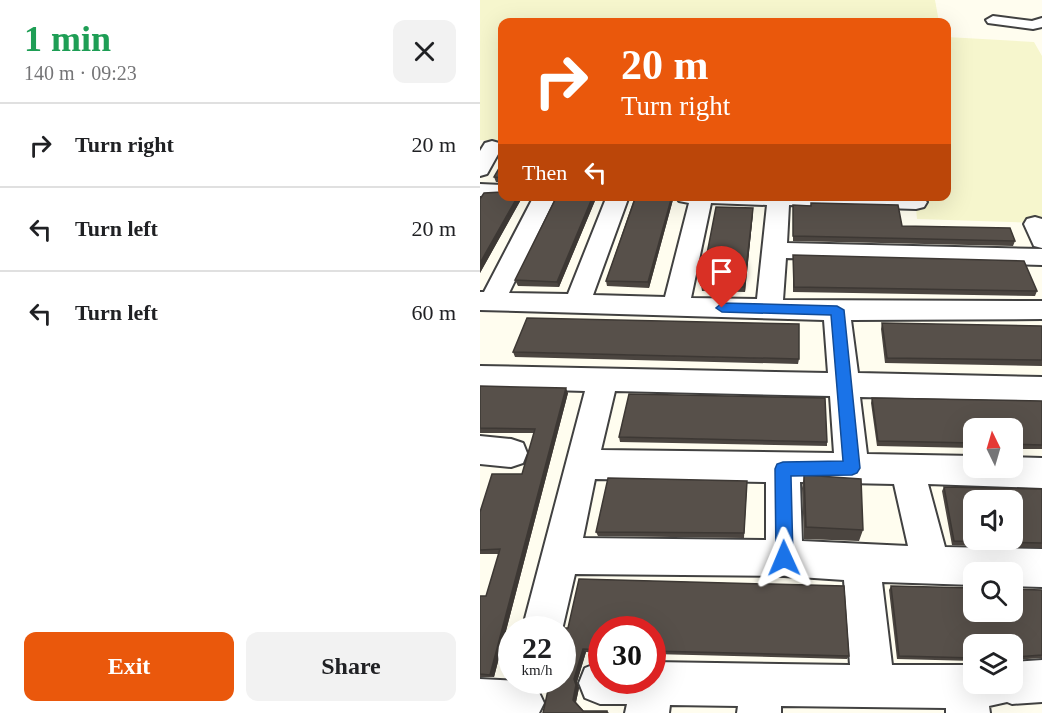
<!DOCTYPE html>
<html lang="en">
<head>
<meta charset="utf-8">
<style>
	body { margin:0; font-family:Georgia,serif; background:#f2f2f2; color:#202124; height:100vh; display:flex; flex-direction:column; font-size:22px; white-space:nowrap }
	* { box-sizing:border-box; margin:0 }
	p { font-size:20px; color:#757577 }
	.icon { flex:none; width:33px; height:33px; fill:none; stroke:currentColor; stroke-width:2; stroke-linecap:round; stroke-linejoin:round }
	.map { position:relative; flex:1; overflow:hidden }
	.drawer { display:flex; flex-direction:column; background:#fff; width:480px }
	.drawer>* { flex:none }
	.top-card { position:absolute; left:18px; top:18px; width:453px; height:183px; border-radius:12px; box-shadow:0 6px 24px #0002; background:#ea580c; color:#fff; overflow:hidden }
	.needle { width:39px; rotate:355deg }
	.buttons { position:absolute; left:483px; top:418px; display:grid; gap:12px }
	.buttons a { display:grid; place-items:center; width:60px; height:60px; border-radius:12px; background:#fff; box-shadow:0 6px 24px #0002; font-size:30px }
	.speed { position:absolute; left:18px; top:616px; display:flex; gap:12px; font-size:30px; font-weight:700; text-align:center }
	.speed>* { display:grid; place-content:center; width:78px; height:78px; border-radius:50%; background:#fff; box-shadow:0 6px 24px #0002; line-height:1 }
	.speed small { font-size:15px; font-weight:400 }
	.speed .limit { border:9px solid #d22; background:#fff; color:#111 }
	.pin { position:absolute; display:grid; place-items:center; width:51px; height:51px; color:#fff; margin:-62px -26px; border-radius:50% 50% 50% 0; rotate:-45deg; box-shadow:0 0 6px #0007 }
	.pin .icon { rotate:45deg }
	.me { position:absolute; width:66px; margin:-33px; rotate:359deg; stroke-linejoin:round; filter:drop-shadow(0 0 4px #0008) }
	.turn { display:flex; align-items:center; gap:21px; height:126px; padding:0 24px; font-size:27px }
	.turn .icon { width:78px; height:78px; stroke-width:2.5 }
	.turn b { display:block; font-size:42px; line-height:51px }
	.then { display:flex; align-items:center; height:57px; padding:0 24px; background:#0003; gap:12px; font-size:22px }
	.round { display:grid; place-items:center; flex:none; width:63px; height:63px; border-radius:12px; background:#f2f2f2 }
	.overview { display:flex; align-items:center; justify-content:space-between; height:102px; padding:0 24px }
	h1 { font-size:36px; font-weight:700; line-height:45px; color:#1e9e55 }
	.action { display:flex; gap:12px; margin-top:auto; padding:12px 24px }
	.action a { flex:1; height:69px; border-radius:12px; background:#ea580c; color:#fff; font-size:24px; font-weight:700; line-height:69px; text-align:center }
	.action a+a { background:#f2f2f2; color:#202124 }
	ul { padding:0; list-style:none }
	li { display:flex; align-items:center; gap:18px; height:84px; padding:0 24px; border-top:2px solid #e0e0e0 }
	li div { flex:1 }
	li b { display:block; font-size:22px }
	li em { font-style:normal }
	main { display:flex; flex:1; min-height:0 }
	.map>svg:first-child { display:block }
	.farmland { fill:#f6f6cd }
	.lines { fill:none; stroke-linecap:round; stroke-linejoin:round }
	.minor-casing { stroke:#414141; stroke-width:4 }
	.minor { fill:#fff; fill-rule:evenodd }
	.wall { fill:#4b4540 }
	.shaded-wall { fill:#3d3834 }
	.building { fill:#57504a; stroke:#3d3834; stroke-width:1.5; fill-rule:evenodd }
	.route { fill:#1a73e8; stroke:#114b97; stroke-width:1.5 }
</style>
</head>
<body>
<main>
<section class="drawer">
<div class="overview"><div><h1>1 min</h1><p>140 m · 09:23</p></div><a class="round"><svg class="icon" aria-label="close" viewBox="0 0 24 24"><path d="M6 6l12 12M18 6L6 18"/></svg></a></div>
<ul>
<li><svg class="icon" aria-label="right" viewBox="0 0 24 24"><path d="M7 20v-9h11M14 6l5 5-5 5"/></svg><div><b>Turn right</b></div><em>20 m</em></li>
<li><svg class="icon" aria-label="left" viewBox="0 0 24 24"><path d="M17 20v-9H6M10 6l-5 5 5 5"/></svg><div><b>Turn left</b></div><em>20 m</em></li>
<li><svg class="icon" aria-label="left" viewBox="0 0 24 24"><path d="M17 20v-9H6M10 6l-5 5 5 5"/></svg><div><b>Turn left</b></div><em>60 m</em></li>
</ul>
<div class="action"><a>Exit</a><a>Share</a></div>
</section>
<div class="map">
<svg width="562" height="713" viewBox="0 0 562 713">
	<rect width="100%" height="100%" fill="#fffdef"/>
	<!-- farmland -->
	<path class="farmland" d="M 0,0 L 455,0 L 459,22 L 22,22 L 22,142 L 0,140 Z
		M 467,37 L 554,42 L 562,56 L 562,223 L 437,219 L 435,197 L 466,196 Z"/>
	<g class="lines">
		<defs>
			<path id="minor" d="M 513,16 L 552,21 L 562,18 L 562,27 L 553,29 L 508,23 L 506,20 Z
				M 12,141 L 19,143 L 22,147 L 7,174 L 0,176 L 0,151 L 5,143 Z
				M 0,184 L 22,185 L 22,196 L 26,196 L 0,196 Z
				M 54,196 L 76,196 L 29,293 L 88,294 L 127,196 L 149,196 L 113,295 L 185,297 L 209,203 L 199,201 L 196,196 L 440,196 L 447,202 L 444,207 L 436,209 L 309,205 L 307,243 L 562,249 L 562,265 L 306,258 L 303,300 L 562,301 L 562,319 L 371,320 L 378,373 L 562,377 L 562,401 L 380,397 L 387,454 L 494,456 L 494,468 L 532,468 L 532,457 L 562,458 L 562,488 L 448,484 L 465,547 L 562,549 L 562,587 L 532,586 L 532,573 L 494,573 L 494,585 L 402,582 L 412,665 L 494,665 L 494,684 L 532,684 L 532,662 L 562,660 L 562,702 L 532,704 L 527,702 L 509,706 L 510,713 L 466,713 L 466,708 L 301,706 L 301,713 L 257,713 L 258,706 L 190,705 L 189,713 L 145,713 L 147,704 L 120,704 L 105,698 L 99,683 L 105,668 L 120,662 L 122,681 L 172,681 L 172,662 L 370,665 L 364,580 L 304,576 L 95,574 L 82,630 L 42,630 L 105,391 L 0,388 L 0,366 L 348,373 L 344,320 L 0,310 L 0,292 L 4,292 ZM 231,203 L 287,205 L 277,299 L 211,298 ZM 135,391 L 350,396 L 354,453 L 121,450 ZM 115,479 L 286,482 L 286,540 L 103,538 ZM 320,482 L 414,484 L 428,546 L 322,541 Z
				M 555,217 L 562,219 L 562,248 L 554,246 L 544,224 L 547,219 Z
				M 0,436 L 31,439 L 43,443 L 47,453 L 43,463 L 31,467 L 0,464 Z
				M 0,679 L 42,681 L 57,688 L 64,703 L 59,713 L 0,713 Z"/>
		</defs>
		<!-- minor casing -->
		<use href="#minor" class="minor-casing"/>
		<!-- minor -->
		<use href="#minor" class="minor"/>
	</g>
	<!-- wall -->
	<path class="wall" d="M 22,163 L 43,196 L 0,273 L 0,199 L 22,192 L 22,183 L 16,182 L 14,177 Z
		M 77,196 L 117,196 L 79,287 L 38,286 L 35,280 Z
		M 155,196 L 194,196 L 169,288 L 127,286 L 126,281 Z
		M 313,205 L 422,226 L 535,241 L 533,246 L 313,241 Z
		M 273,213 L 265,292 L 222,291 L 221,285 Z
		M 313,255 L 557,291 L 555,296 L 313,292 Z
		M 402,323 L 562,326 L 562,366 L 405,363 L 401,329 Z
		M 33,352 L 319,359 L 318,364 L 35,357 Z
		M 0,386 L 88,393 L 14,677 L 0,677 L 0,596 L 6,596 L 19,554 L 0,554 L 0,512 L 42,474 L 54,433 L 0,433 Z
		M 392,398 L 562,401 L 562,449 L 532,449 L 532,429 L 494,429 L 494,448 L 397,446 L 391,403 Z
		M 139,437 L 347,442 L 347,446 L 140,442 Z
		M 324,475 L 383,530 L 379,541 L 324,539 L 322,488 Z
		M 267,485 L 264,538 L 118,536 L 116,532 Z
		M 464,487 L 562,489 L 562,548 L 472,545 L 462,491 Z
		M 99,579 L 364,586 L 369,656 L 367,659 L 172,654 L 172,630 L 122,630 L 122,653 L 106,652 L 97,682 L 99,688 L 96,702 L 104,711 L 127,711 L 129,713 L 63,713 L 70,681 L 82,681 L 82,628 L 88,628 Z
		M 411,586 L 562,590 L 562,658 L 532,660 L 532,645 L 494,645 L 494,661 L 417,659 L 409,590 Z"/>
	<!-- shaded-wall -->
	<path class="shaded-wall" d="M 38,196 L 43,196 L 0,273 L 0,263 Z
		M 113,196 L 117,196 L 79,287 L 77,282 Z
		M 192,196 L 194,196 L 169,288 L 168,282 Z
		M 273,208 L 273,213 L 265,292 L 264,287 Z
		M 86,388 L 88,393 L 14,677 L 10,675 Z
		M 103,649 L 106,652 L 97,682 L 99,688 L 96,702 L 93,700 L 94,679 Z"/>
	<!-- building -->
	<path class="building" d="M 22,163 L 22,196 L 38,196 L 0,263 L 0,199 L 4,193 L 22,192 L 22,178 L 14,177 Z
		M 77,196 L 113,196 L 77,282 L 35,280 Z
		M 156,196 L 192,196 L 168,282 L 126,281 Z
		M 331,203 L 418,205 L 422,226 L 530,228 L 535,241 L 313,236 L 313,205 L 331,206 Z
		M 236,207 L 273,208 L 264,287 L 221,285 Z
		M 313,255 L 544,261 L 557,291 L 314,287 Z
		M 47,318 L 319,324 L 319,359 L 33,352 Z
		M 402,323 L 562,326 L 562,360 L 407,358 Z
		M 0,386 L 86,388 L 10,675 L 0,674 L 0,596 L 6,596 L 20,549 L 0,550 L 0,512 L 12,474 L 42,474 L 55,429 L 0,428 Z
		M 149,394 L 345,398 L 347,442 L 139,437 Z
		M 392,398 L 562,401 L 562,445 L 532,444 L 532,429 L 494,429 L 494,443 L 398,441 Z
		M 324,475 L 381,479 L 383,530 L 326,527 Z
		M 128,478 L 267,481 L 264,533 L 116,532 Z
		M 464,487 L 562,489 L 562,543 L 474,541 ZM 494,501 L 532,501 L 532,540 L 494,540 Z
		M 99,579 L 364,586 L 369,656 L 172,651 L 172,630 L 122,630 L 122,650 L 103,649 L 94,679 L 96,685 L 93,700 L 103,711 L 127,711 L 127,713 L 63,713 L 70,681 L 82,681 L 82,628 L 88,628 Z
		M 411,586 L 494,588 L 494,612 L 532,612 L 532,589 L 562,590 L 562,655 L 536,657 L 532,659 L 532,645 L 494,645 L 494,658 L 419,656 Z"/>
	<!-- route -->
	<path class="route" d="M 242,303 L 357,306 L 364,310 L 380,468 L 377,473 L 372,475 L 311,476 L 313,558 L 311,564 L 304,567 L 298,564 L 296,558 L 295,469 L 297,464 L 303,462 L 363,461 L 351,315 L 242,312 L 236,308 Z"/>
</svg>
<div class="buttons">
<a><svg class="needle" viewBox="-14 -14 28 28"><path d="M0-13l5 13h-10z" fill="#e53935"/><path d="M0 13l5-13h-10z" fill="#757577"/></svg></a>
<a><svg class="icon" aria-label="sound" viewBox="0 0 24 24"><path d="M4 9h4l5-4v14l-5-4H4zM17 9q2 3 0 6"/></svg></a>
<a><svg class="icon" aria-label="search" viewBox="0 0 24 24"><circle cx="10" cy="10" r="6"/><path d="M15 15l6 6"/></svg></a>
<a><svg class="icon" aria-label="layers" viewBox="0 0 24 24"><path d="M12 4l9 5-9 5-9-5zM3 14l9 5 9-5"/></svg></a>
</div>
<div class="speed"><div>22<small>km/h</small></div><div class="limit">30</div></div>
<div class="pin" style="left:242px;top:308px;background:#d93025"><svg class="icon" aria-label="arrive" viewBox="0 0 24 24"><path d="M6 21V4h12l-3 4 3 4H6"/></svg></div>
<svg class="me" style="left:304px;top:558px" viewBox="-20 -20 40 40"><path d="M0-17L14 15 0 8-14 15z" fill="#1a73e8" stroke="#fff" stroke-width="4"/></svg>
<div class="top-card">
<div class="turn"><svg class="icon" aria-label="right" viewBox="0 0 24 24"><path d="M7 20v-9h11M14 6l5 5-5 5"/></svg><div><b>20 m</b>Turn right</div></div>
<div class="then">Then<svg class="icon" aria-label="left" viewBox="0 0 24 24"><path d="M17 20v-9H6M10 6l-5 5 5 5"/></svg></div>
</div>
</div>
</main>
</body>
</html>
